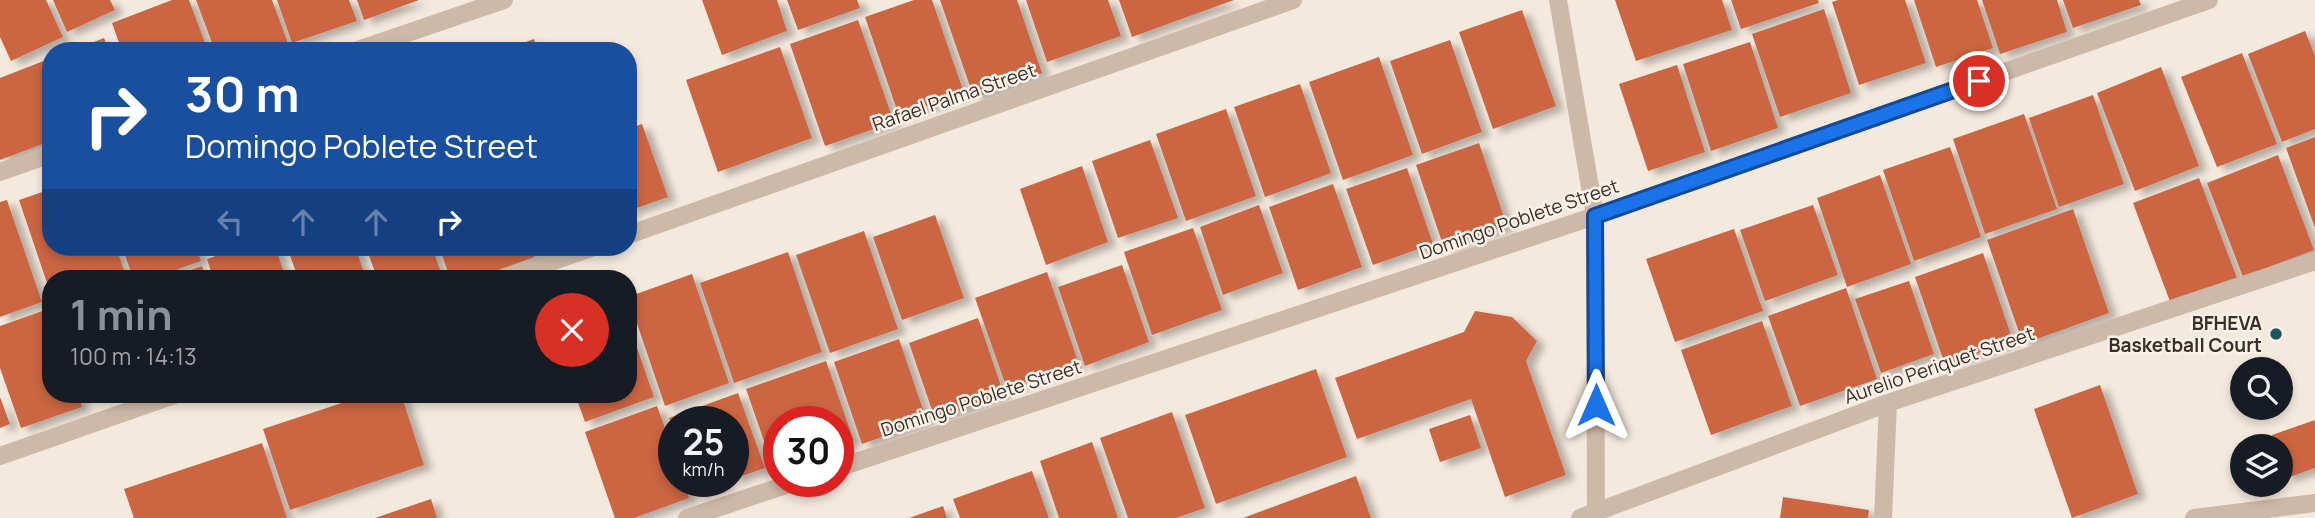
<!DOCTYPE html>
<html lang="en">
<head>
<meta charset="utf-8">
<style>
	body { margin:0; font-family:Manrope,sans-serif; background:#20242c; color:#f1f3f6; height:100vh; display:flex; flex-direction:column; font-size:26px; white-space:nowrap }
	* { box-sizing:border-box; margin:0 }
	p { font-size:23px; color:#9ea1a6 }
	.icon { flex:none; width:38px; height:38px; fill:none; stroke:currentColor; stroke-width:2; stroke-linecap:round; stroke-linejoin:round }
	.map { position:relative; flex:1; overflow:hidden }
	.details { position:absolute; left:42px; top:270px; width:595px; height:133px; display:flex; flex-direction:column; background:#171b24; border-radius:28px; box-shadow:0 4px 10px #0003 }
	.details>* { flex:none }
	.hud { position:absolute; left:42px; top:42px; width:595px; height:214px; border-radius:28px; box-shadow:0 4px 10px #0003; background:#1a4fa0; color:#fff; overflow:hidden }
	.tools { position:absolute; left:2230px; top:357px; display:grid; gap:14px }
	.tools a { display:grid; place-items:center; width:63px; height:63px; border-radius:50%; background:#171b24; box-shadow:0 4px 10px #0003; font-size:35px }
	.speed { position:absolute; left:658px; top:406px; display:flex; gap:14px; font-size:35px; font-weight:700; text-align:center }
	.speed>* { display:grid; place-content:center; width:91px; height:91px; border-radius:50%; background:#171b24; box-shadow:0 4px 10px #0003; line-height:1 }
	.speed small { font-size:18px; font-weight:400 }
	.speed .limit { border:10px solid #d22; background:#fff; color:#111 }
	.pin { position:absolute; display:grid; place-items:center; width:60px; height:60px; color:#fff; margin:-30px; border:4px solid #fff; border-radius:50%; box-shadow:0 2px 7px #0007 }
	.me { position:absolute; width:77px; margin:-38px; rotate:0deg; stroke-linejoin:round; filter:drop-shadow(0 0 5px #0008) }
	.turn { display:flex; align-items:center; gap:24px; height:147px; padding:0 28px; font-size:32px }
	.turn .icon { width:91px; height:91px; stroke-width:2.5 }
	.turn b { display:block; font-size:49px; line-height:60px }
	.lanes { display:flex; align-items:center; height:66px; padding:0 28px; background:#0003; justify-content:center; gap:35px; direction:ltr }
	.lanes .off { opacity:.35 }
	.round { display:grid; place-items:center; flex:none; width:74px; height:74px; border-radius:37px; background:#20242c }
	.headline { display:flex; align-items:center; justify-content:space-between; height:119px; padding:0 28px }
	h1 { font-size:42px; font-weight:700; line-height:52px; color:#8c9099 }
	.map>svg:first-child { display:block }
	.building { fill:#cb6543; filter:url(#shadow) }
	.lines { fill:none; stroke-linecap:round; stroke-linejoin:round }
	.street { stroke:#cdb9a8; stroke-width:18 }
	.route-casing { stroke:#114b97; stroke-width:18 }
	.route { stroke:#1a73e8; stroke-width:12 }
	.poi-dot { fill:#1c585d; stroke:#fbf3ea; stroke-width:2.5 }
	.labels { text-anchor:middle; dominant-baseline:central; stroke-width:5; stroke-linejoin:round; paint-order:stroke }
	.street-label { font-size:19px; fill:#392e29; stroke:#fbf3ea }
	.poi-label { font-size:19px; font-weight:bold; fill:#392e29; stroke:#fbf3ea; text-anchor:end }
</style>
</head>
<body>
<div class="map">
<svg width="2315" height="518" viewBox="0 0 2315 518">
	<defs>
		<filter id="shadow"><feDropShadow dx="8" dy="4.5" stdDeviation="3.5" flood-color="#0004"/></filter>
	</defs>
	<rect width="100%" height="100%" fill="#f4e9dd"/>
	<!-- building -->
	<path class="building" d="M 0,0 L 46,0 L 63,37 L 11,61 L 0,37 Z
		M 53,0 L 110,0 L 115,10 L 67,32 Z
		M 172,0 L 189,0 L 208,51 L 122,51 L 112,23 Z
		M 196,0 L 272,0 L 288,43 L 267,51 L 215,51 Z
		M 277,0 L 349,0 L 357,21 L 292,43 Z
		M 357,0 L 419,0 L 364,20 Z
		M 702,0 L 777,0 L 787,31 L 722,55 Z
		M 787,0 L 857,0 L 860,8 L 798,30 Z
		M 914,0 L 932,0 L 964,93 L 899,116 L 865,17 Z
		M 940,0 L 1017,0 L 1042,73 L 974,98 Z
		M 1026,0 L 1108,0 L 1121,36 L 1047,62 Z
		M 1119,0 L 1234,0 L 1132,37 Z
		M 1615,0 L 1722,0 L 1732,30 L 1636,61 Z
		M 1731,0 L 1818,0 L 1819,3 L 1741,29 Z
		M 1838,0 L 1905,0 L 1926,63 L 1859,85 L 1832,2 Z
		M 1914,0 L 1977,0 L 1993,48 L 1936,67 Z
		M 1982,0 L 2057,0 L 2067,32 L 2000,54 Z
		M 2063,0 L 2139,0 L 2141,5 L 2073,28 Z
		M 1824,9 L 1851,93 L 1780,117 L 1752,34 Z
		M 1522,10 L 1556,106 L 1493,129 L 1459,32 Z
		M 858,20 L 894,122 L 825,146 L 790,44 Z
		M 2305,31 L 2315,56 L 2315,129 L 2282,142 L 2248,54 Z
		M 104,38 L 109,51 L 71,51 Z
		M 534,39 L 538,51 L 503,51 L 503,50 Z
		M 1450,40 L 1482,132 L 1422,154 L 1390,61 Z
		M 1750,42 L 1778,128 L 1711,151 L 1683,64 Z
		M 780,47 L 812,138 L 718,172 L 686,80 Z
		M 2242,53 L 2277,144 L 2217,167 L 2181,77 Z
		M 1379,57 L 1413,155 L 1343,180 L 1309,82 Z
		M 51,58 L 51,141 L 0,160 L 0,78 Z
		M 1677,65 L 1705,152 L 1648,171 L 1619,84 Z
		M 2161,67 L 2199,166 L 2135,191 L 2097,93 Z
		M 1300,84 L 1331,173 L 1265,197 L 1234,107 Z
		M 2093,95 L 2124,184 L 2059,207 L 2029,118 Z
		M 1226,109 L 1256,196 L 1186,221 L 1156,134 Z
		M 2024,114 L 2057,209 L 1985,234 L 1953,139 Z
		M 642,124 L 668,197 L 628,211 L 628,129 Z
		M 2315,137 L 2315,228 L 2286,148 Z
		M 1150,140 L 1178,218 L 1118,238 L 1092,161 Z
		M 1479,143 L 1507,226 L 1444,248 L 1416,165 Z
		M 1950,147 L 1981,237 L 1914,261 L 1883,170 Z
		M 2278,155 L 2314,250 L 2243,277 L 2207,183 Z
		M 1082,166 L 1108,242 L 1046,265 L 1020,189 Z
		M 1407,168 L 1433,244 L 1373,265 L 1346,189 Z
		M 1880,175 L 1911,264 L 1847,287 L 1817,198 Z
		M 2199,178 L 2237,278 L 2171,304 L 2133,203 Z
		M 1333,184 L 1362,267 L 1298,290 L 1269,207 Z
		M 51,189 L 51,247 L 116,247 L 125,273 L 111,278 L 51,278 L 50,292 L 19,200 Z
		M 7,200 L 42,302 L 0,317 L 0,202 Z
		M 1259,205 L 1283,273 L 1223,295 L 1200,227 Z
		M 1813,205 L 1838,275 L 1765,301 L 1740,230 Z
		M 2073,209 L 2109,313 L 2023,344 L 1987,240 Z
		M 935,215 L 964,298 L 902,320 L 873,237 Z
		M 1193,228 L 1222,310 L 1152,335 L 1124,252 Z
		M 1734,229 L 1763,311 L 1675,342 L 1646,259 Z
		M 864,231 L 898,329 L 830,353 L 796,255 Z
		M 122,247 L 196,247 L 201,261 L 153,278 L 133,278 Z
		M 241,247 L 275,247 L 286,278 L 213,278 L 207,259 Z
		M 287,247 L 355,247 L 366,278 L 298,278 Z
		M 366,247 L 432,247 L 443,278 L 377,278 Z
		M 439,247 L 531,247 L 534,257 L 476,278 L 450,278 Z
		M 788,252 L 822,352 L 734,383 L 700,283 Z
		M 1983,253 L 2013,341 L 1945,365 L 1915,277 Z
		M 1122,265 L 1149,342 L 1085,366 L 1058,287 Z
		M 202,266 L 206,278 L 167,278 Z
		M 1047,272 L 1079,364 L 1007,389 L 975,298 Z
		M 692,274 L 729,383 L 665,406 L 628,297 Z
		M 1909,281 L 1934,354 L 1881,373 L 1855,299 Z
		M 1846,288 L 1877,379 L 1800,406 L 1768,316 Z
		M 48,309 L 51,394 L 78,394 L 82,407 L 21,428 L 0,368 L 0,326 Z
		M 1475,311 L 1512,317 L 1537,341 L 1526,361 L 1566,475 L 1505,497 L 1471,399 L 1357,439 L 1335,378 L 1464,332 Z
		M 978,318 L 1004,395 L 935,419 L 909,343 Z
		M 1762,321 L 1792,406 L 1711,435 L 1681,350 Z
		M 629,324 L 654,397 L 585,422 L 575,394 L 628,394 Z
		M 899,339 L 927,421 L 862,444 L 834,362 Z
		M 826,361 L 854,441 L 838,447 L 838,422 L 779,422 L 779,468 L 774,470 L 746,389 Z
		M 1316,369 L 1347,457 L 1216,504 L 1185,415 Z
		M 2100,385 L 2138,494 L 2072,518 L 2034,409 Z
		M 738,393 L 765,468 L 733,479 L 733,422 L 674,422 L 673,430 L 669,418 Z
		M 369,394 L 401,394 L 424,465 L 290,510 L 263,429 Z
		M 0,397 L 10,424 L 0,428 Z
		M 657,406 L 674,453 L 674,481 L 683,481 L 689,498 L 634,518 L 615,518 L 585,432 Z
		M 1172,412 L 1205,508 L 1176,518 L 1128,518 L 1100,438 Z
		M 1470,415 L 1481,448 L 1440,462 L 1429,429 Z
		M 2315,420 L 2315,468 L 2287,478 L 2280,460 L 2280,446 L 2276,446 L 2272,435 Z
		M 1092,442 L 1118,518 L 1059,518 L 1040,461 Z
		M 262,443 L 287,518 L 134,518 L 124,489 Z
		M 1032,471 L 1049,518 L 960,518 L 953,499 Z
		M 1356,476 L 1371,518 L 1243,518 Z
		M 691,481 L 727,481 L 727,482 L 695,493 Z
		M 1783,497 L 1869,510 L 1868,518 L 1780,518 Z
		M 431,499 L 437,518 L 375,518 Z
		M 943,506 L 947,518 L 909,518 Z"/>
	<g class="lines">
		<!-- street -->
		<path class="street" d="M 1558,0 L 1595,216 L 1596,518
			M 355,51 L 504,0
			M 0,172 L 51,154
			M 628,235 L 1293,0
			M 504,278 L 594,247
			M 0,456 L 177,394
			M 838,468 L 1595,216 L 2209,0
			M 687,518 L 798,481
			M 1580,518 L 1888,403 L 2315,261
			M 1883,518 L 1888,403
			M 2194,518 L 2315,503"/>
	</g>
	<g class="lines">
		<defs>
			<path id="route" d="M 1596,405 L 1595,216 L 1979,81"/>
		</defs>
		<!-- route casing -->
		<use href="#route" class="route-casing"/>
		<!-- route -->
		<use href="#route" class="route"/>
	</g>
	<!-- markers -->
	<circle class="poi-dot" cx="2276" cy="334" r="7"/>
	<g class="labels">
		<!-- street labels -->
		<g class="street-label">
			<text transform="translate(954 97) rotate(-19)">Rafael Palma Street</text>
			<text transform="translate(1519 219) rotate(-19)">Domingo Poblete Street</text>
			<text transform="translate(1939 365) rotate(-19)">Aurelio Periquet Street</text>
			<text transform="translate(981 398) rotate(-18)">Domingo Poblete Street</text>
		</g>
		<!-- poi labels -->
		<g class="poi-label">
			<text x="2262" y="323">BFHEVA<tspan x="2262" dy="22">Basketball Court</tspan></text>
		</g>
	</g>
</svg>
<div class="tools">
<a><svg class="icon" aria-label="search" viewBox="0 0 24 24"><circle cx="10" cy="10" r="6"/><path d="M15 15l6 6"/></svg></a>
<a><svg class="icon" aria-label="layers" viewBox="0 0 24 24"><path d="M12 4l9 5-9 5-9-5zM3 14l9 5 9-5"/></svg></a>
</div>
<div class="speed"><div>25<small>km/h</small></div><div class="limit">30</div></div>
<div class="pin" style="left:1979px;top:81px;background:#d93025"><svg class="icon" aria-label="arrive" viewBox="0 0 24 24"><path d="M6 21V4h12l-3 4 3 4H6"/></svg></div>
<svg class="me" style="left:1596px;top:405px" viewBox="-20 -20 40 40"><path d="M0-17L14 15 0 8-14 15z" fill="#1a73e8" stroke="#fff" stroke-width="4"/></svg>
<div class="hud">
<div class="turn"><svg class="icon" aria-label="right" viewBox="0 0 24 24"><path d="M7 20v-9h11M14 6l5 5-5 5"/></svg><div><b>30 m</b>Domingo Poblete Street</div></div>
<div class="lanes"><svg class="icon off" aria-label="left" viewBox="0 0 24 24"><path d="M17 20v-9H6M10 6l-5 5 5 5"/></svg><svg class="icon off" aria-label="ahead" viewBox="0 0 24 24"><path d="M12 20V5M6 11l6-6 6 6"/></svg><svg class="icon off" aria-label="ahead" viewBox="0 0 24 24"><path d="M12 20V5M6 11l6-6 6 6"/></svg><svg class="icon" aria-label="right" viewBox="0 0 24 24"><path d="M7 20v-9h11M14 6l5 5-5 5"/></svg></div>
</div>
<section class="details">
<div class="headline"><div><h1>1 min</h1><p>100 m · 14:13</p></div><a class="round" style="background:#d93025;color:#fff"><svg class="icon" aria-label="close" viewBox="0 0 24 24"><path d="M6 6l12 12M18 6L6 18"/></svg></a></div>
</section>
</div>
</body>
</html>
